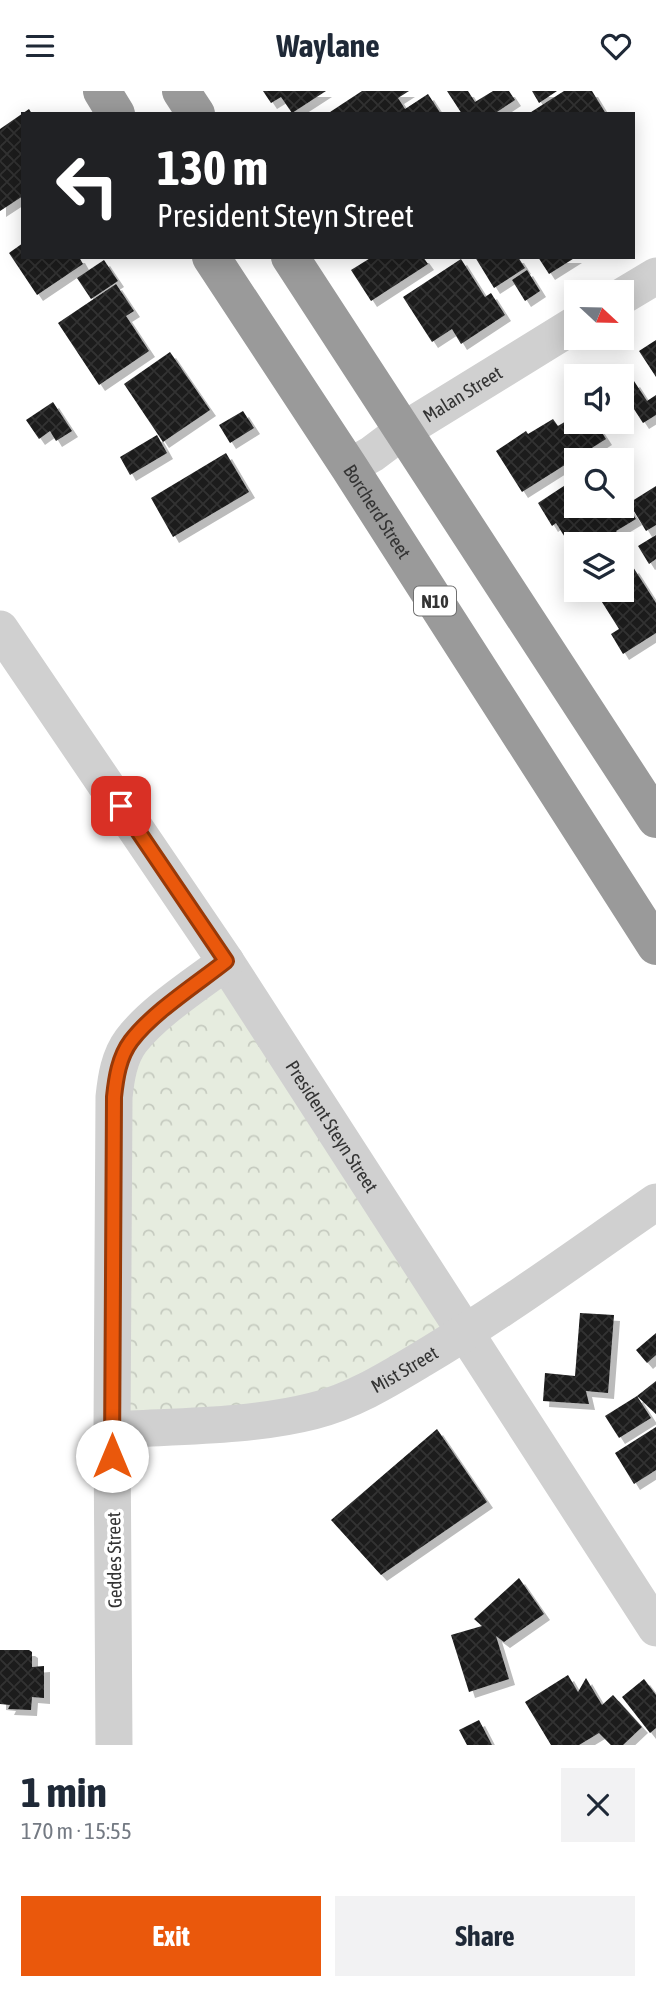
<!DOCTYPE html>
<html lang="en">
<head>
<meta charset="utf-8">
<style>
	body { margin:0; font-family:"Asap Condensed",sans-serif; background:#f2f2f3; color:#1f2937; height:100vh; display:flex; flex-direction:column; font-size:26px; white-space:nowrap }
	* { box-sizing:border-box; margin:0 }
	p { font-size:23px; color:#747a83 }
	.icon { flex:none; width:38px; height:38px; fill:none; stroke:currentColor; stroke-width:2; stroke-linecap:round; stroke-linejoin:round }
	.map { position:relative; height:1654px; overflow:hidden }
	.drawer { display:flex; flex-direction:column; background:#fff; flex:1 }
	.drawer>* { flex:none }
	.hud { position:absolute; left:21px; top:21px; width:614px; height:147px; border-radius:0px; box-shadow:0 4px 18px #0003; background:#202124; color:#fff; overflow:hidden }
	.needle { width:46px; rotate:112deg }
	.tools { position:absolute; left:564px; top:189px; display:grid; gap:14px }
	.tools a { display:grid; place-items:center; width:70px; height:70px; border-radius:0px; background:#fff; box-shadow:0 4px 18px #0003; font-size:35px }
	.pin { position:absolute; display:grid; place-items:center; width:60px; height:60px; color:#fff; margin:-30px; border-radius:14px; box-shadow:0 4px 10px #0006 }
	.me { position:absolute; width:77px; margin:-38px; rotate:0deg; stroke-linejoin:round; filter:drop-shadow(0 0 5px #0008) }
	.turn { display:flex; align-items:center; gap:24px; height:147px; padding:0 21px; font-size:32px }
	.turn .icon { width:91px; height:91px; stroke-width:2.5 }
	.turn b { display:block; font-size:49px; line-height:60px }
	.round { display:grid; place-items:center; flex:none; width:74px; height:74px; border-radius:0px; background:#f2f2f3 }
	.headline { display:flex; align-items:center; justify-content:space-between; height:119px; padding:0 21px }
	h1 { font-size:42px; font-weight:700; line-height:52px }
	.action { display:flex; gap:14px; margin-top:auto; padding:14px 21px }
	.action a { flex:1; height:80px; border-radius:0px; background:#ea580c; color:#fff; font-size:28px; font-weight:700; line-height:80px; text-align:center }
	.action a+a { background:#f2f2f3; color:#1f2937 }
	header { display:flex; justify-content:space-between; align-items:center; height:91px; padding:0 21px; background:#fff; font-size:32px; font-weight:700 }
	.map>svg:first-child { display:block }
	.forest { fill:url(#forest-crowns) }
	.building { fill:url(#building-cross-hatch); filter:url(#shadow) }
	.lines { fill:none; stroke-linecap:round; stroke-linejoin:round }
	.minor { stroke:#d0d0d0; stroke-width:37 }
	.highway { stroke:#9a9a9a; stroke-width:38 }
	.route-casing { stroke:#983908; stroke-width:18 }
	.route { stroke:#ea580c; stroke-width:12 }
	.labels { text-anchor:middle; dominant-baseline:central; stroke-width:7; stroke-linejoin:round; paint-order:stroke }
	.shield { fill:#fff; stroke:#707070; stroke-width:2 }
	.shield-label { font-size:18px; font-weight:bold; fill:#333 }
	.street-label { font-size:19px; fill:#333; stroke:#fff }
</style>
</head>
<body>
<header><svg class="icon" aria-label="menu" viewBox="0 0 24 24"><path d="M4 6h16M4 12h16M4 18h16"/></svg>Waylane<svg class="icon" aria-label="heart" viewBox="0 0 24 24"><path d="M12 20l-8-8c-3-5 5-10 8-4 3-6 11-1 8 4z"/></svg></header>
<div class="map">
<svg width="656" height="1654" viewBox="0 0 656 1654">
	<defs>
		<pattern id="forest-crowns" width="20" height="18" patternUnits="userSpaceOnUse" patternTransform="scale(1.75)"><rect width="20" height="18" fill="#e6ecdf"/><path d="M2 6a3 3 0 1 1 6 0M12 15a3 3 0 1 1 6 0" fill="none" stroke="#c6cbc0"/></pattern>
		<pattern id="building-cross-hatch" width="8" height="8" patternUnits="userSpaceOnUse" patternTransform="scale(1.75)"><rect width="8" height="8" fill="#1a1a1a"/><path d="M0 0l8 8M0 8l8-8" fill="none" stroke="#333"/></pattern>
		<filter id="shadow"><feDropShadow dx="6" dy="6" stdDeviation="0" flood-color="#0004"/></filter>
	</defs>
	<rect width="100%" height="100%" fill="#fff"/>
	<!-- forest -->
	<path class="forest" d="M 228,882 L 457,1236 L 301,1317 L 112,1327 L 119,956 Z"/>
	<!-- building -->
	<path class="building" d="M 263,0 L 326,0 L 292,22 L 281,6 L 271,12 Z
		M 362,0 L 409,0 L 398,7 L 405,18 L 428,3 L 441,23 L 327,23 Z
		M 447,0 L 468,0 L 475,11 L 493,0 L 509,0 L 515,9 L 494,23 L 462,23 Z
		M 532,0 L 557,0 L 539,12 Z
		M 564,0 L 592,0 L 606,23 L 528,23 Z
		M 29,18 L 32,23 L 23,23 L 23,105 L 0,120 L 0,38 Z
		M 23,152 L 23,166 L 79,166 L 83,173 L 37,204 L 9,162 Z
		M 372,166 L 423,166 L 428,173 L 371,210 L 351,179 Z
		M 475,166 L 518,166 L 525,177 L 494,197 Z
		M 538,166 L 576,166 L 549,183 Z
		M 461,168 L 485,206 L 491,202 L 505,224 L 461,253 L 452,238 L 432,251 L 403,206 Z
		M 104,169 L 118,190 L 91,208 L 77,187 Z
		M 527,179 L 540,200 L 525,210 L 512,189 Z
		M 116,193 L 134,220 L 126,225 L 149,260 L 99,294 L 58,232 Z
		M 656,249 L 656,286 L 639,260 Z
		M 170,261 L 210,319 L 163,351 L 124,293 Z
		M 634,290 L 647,310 L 656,304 L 656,324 L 643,332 L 621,298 Z
		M 53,311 L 72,340 L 56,350 L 50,340 L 39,348 L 26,329 Z
		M 243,320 L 254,337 L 230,352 L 219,334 Z
		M 576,324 L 576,331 L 595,331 L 606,348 L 522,401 L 496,360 L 526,340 L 528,343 L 553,328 L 558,335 Z
		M 157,344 L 167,362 L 130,384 L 120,366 Z
		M 226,362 L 249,401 L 173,446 L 151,407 Z
		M 576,387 L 576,415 L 616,415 L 619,419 L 627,414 L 636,428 L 616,440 L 620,445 L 607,453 L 576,453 L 576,464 L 556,432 L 552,435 L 538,412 Z
		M 656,395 L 656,434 L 646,440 L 629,412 Z
		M 656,444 L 656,468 L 649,473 L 638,455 Z
		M 633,476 L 656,512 L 656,542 L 623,563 L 611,543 L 619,538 L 595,500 L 598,499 L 621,499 L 621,484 Z
		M 580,1222 L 614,1224 L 608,1302 L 586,1300 L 589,1313 L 543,1310 L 545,1282 L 575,1285 Z
		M 656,1242 L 656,1264 L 647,1272 L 636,1259 Z
		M 656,1290 L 656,1323 L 637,1305 Z
		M 637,1305 L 651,1327 L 619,1347 L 605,1325 Z
		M 656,1336 L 656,1379 L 634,1393 L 615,1362 Z
		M 437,1338 L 487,1411 L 381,1484 L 331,1429 Z
		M 519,1487 L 544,1523 L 504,1551 L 496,1545 L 509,1588 L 469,1601 L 451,1544 L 482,1535 L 474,1528 Z
		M 0,1559 L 29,1559 L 32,1561 L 32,1576 L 44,1575 L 44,1607 L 32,1606 L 31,1619 L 8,1618 L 10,1614 L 0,1613 Z
		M 568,1584 L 578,1601 L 586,1587 L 602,1614 L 613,1604 L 642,1636 L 623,1654 L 611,1654 L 599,1642 L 579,1654 L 551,1654 L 525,1611 Z
		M 644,1588 L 656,1604 L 656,1637 L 650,1642 L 622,1606 Z
		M 479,1629 L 492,1654 L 467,1654 L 459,1639 Z"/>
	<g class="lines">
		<!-- minor -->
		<g class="minor">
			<path d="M 621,206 L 656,185"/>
			<path id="s1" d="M 349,376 L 372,363 L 404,339 L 576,233"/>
			<path id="s2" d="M 0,538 L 226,871 L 656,1537"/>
			<path id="s3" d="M 112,1339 C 177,1335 250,1336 313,1320 C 353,1310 387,1289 422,1268 C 503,1220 579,1164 656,1111"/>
			<path d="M 114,1654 L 112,1339 L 114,1006 C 116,987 119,966 131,950 C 153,921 197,893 226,871"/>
		</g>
		<!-- highway -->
		<g class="highway">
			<path d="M 102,0 L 116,23"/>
			<path d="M 181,0 L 196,23"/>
			<path id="s4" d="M 211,166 L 349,376 L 656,855"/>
			<path d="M 290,166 L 656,728"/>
		</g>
	</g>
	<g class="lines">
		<defs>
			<path id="route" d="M 112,1365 L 114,1006 C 116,987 119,966 131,950 C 153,921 197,893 226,870 L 121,715"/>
		</defs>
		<!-- route casing -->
		<use href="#route" class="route-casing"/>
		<!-- route -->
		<use href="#route" class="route"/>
	</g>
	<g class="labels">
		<!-- shield labels -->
		<rect class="shield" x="414" y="495.5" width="42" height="29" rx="5"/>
		<g class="shield-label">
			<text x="435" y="510">N10</text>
		</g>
		<!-- street labels -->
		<g class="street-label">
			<text stroke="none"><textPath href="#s1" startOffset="135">Malan Street</textPath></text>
			<text stroke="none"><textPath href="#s4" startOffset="304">Borcherd Street</textPath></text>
			<text stroke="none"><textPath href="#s2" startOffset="598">President Steyn Street</textPath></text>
			<text stroke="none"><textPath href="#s3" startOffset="303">Mist Street</textPath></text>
			<text transform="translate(114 1469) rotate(-91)">Geddes Street</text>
		</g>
	</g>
</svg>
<div class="tools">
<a><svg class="needle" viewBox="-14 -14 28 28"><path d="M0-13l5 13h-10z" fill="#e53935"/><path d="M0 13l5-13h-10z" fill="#747a83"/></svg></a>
<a><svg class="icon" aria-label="sound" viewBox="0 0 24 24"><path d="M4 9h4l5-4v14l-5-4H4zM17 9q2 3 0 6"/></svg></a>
<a><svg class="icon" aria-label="search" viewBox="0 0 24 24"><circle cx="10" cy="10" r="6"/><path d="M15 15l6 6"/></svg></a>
<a><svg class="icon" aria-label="layers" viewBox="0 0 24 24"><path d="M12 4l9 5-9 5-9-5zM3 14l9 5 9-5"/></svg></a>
</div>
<div class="pin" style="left:121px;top:715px;background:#d93025"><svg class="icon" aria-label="arrive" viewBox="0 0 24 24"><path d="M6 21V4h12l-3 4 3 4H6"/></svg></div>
<svg class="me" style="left:112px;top:1365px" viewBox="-20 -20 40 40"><circle r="19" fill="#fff"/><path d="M0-13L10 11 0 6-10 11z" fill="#ea580c"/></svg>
<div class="hud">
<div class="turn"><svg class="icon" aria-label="left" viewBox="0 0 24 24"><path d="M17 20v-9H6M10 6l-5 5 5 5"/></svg><div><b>130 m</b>President Steyn Street</div></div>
</div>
</div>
<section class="drawer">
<div class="headline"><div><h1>1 min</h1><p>170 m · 15:55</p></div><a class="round"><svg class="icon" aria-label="close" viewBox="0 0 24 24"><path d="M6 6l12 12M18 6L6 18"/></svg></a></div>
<div class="action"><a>Exit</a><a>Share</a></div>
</section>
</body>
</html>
